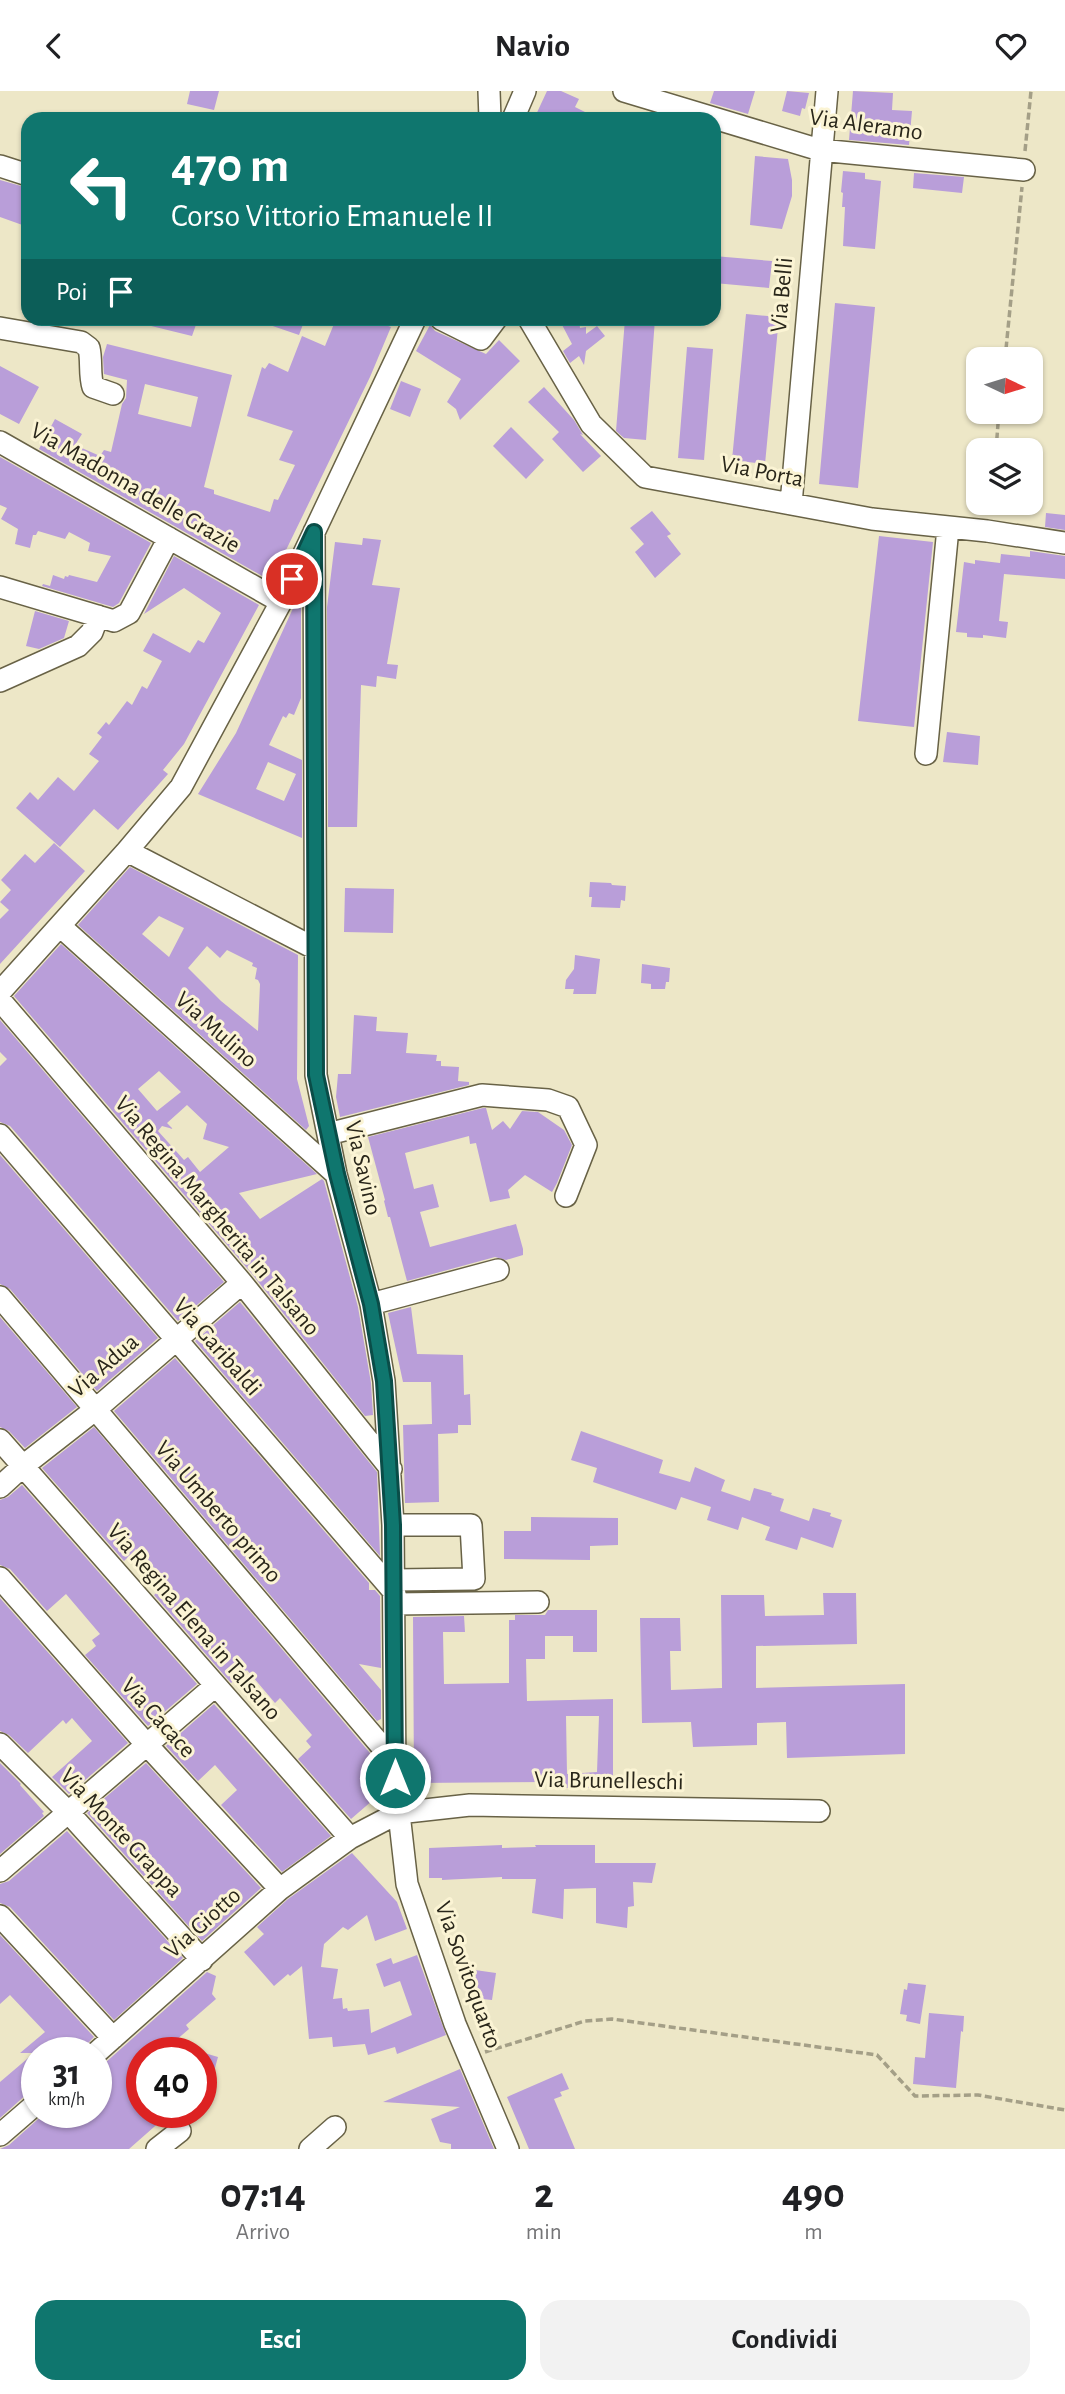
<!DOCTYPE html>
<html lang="it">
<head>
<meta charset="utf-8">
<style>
	body { margin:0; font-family:"Alegreya Sans",sans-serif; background:#f2f2f2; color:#202124; height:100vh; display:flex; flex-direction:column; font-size:26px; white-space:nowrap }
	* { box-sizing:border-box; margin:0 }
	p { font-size:23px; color:#757577 }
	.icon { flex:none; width:38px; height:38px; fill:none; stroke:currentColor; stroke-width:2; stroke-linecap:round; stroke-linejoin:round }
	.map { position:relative; height:2058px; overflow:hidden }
	.side { display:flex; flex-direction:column; background:#fff; flex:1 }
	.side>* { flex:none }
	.top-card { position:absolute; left:21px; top:21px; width:700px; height:214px; border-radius:21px; box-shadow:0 2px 5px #0004; background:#0f766e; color:#fff; overflow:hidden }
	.needle { width:46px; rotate:94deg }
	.fabs { position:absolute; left:966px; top:256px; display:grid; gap:14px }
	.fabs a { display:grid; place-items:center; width:77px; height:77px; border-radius:14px; background:#fff; box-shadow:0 2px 5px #0004; font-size:35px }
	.speed { position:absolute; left:21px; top:1946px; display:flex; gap:14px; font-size:35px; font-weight:700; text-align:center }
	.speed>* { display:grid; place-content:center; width:91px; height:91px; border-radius:50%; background:#fff; box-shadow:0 2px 5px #0004; line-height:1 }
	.speed small { font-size:18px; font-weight:400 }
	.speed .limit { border:10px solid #d22; background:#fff; color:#111 }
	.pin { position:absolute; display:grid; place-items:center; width:60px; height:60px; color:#fff; margin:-30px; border:4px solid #fff; border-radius:50%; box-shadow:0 2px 7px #0007 }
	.me { position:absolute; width:77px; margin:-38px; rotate:0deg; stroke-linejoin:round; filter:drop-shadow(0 0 5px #0008) }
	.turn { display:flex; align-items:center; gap:24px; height:147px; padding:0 35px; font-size:32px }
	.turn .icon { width:91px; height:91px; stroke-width:2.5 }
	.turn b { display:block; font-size:49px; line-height:60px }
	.then { display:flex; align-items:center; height:66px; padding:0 35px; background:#0003; gap:14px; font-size:26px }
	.eta { display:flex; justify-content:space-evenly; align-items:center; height:119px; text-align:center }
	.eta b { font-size:42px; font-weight:600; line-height:49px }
	.button { display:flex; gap:14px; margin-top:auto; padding:14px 35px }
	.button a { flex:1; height:80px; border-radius:21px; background:#0f766e; color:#fff; font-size:28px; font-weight:600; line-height:80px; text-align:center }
	.button a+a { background:#f2f2f2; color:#202124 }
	header { display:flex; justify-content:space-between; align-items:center; height:91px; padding:0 35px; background:#fff; font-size:32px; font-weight:600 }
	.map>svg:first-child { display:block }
	.building { fill:#b99ed9; fill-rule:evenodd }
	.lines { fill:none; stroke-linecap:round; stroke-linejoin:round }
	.minor-casing { stroke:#686246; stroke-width:24 }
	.path { stroke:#a49f87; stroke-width:3.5; stroke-dasharray:7 3.5; stroke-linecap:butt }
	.minor { stroke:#fff; stroke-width:21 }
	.route-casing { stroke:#0a4d48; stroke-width:18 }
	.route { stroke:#0f766e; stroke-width:12 }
	.labels { text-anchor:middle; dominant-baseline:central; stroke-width:6; stroke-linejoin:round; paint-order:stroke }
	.street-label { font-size:24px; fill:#29261a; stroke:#fbf4d4 }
</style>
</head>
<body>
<header><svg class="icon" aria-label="back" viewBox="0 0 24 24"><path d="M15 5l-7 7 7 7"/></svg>Navio<svg class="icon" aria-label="heart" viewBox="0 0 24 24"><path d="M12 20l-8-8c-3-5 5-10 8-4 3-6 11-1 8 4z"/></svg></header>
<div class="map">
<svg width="1065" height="2058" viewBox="0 0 1065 2058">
	<rect width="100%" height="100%" fill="#ede7c7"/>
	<!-- building -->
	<path class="building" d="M 190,0 L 219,0 L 214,19 L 187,13 Z
		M 547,0 L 561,0 L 579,8 L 575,16 L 599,28 L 534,28 Z
		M 714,0 L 755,0 L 748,23 L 710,12 Z
		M 787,0 L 809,2 L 805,18 L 802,17 L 800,25 L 782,20 Z
		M 853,0 L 893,2 L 892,19 L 912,20 L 909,54 L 849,49 Z
		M 755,65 L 788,68 L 792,89 L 792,105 L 782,138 L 750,134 Z
		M 843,80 L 865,82 L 865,88 L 881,90 L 875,158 L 843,155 L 845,116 L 842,116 L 843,102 L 841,101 Z
		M 914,82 L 964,86 L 962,102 L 913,97 Z
		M 0,89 L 28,97 L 28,136 L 0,126 Z
		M 714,165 L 772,170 L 769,197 L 714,192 Z
		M 835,212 L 875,216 L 858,397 L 819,393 Z
		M 746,223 L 779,226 L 765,373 L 732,369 Z
		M 144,228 L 198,228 L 192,245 L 143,233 Z
		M 259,228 L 305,228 L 299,244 L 258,230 Z
		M 336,228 L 369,228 L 391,236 L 370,286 L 271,490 L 39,358 L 55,328 L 82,343 L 75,354 L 100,365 L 104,359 L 111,361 L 122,313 L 126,307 L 127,289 L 104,283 L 103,266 L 107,253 L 232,284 L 204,396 L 214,399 L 214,403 L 270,421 L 274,408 L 278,409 L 295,374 L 279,369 L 293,340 L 247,325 L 262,276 L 265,278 L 269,272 L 288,281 L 302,245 L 325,255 ZM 145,293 L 198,306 L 191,336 L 138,323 Z
		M 559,228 L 579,228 L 580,237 L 586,236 L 586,243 L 597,235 L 605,245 L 586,260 L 584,274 L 579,265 L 570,272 L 563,260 L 572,253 Z
		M 625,228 L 655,228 L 646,349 L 624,347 L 616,340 Z
		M 430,234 L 435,240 L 486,263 L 499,249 L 520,270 L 460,329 L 456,318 L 447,311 L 461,288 L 416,260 Z
		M 687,256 L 713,258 L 704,369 L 678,367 Z
		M 0,275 L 39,296 L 19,333 L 0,323 Z
		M 401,290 L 421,298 L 410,326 L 390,318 Z
		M 544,296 L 574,329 L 583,344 L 580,343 L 601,365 L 583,381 L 552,348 L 559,341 L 528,311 Z
		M 511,336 L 544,369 L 526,388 L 493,355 Z
		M 0,366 L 151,452 L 119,512 L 113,516 L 42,495 L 43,493 L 50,495 L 53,484 L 64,488 L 65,485 L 68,486 L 69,484 L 97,491 L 111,465 L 88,460 L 90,452 L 69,441 L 65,448 L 38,440 L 36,444 L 33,444 L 30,457 L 15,453 L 18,438 L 1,428 L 7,417 L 0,414 Z
		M 652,420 L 671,443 L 667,445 L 681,463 L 655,487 L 635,461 L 644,453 L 630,437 Z
		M 1046,422 L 1065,424 L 1065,439 L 1045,436 Z
		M 879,445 L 933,451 L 914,636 L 858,630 Z
		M 363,447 L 381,449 L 372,494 L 400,497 L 387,573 L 398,574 L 396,588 L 377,585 L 376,596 L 361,594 L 357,736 L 328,736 L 327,516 L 335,451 L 362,454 Z
		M 1030,460 L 1065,465 L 1065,488 L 1004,483 L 999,530 L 1008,531 L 1006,547 L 983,544 L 983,547 L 967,546 L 967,542 L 956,541 L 964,471 L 975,473 L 975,469 L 1000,472 L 1001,463 L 1030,466 Z
		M 174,465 L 259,514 L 184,653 L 163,679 L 168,683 L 118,739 L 94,718 L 60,756 L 16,717 L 30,701 L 38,709 L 58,686 L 74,700 L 99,670 L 89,663 L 102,646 L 97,642 L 106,631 L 109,634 L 127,610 L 132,614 L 142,595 L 147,598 L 162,570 L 143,560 L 153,542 L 190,562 L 198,549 L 204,552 L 221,522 L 184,497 L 144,523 Z
		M 295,513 L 301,516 L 301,607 L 294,624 L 289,622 L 286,627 L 283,625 L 269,654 L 302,669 L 302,747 L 198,703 L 236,642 ZM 268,671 L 296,683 L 284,710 L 256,698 Z
		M 35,520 L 69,530 L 64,547 L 39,558 L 26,555 Z
		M 947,641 L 980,645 L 978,674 L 943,671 Z
		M 54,752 L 85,780 L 0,873 L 0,828 L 9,819 L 0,811 L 11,799 L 1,789 L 25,763 L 35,772 Z
		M 130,776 L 298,864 L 297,988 L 309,1035 L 306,1039 L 78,834 ZM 159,825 L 184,837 L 169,866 L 142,843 ZM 207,855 L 220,867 L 227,859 L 253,872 L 252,875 L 257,877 L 255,888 L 258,889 L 260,893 L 258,940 L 221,910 L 188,877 Z
		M 590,791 L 611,792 L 612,794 L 626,795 L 625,810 L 621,809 L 620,817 L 591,816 L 592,806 L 589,806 Z
		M 345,797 L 394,798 L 393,842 L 344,841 Z
		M 61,853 L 317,1083 L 239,1102 L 260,1128 L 322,1088 L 324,1090 L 358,1216 L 371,1292 L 373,1324 L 365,1325 L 252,1183 L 14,905 ZM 159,980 L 181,1001 L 157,1020 L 138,998 ZM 187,1014 L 207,1033 L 203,1048 L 229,1056 L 200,1081 L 188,1066 L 184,1069 L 158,1040 L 162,1035 L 173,1038 L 167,1032 Z
		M 575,864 L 600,868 L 596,903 L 573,903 L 574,898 L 565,898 L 566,889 L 574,878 Z
		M 642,873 L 670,877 L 669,891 L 666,891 L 665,898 L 651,898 L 651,893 L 641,892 Z
		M 354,924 L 377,926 L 376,940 L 408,942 L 406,962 L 437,964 L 436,970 L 441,970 L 441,975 L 459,976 L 458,990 L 469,991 L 469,994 L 340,1026 L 336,1006 L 338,983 L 351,983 Z
		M 0,929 L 224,1191 L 178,1230 L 10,1035 L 0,1031 L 0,975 L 7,968 L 0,961 Z
		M 483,1017 L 486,1017 L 492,1039 L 503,1030 L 510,1038 L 522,1020 L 538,1021 L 564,1039 L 572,1054 L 557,1092 L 552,1101 L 525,1084 L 508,1099 L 510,1107 L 490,1111 L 476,1052 L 470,1053 L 469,1045 L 405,1062 L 414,1098 L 433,1093 L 439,1116 L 420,1121 L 430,1156 L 516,1133 L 523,1158 L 523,1164 L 506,1169 L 495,1166 L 407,1190 L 390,1126 L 388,1126 L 384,1110 L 385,1109 L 368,1046 Z
		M 0,1064 L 158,1247 L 97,1300 L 10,1198 L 0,1193 Z
		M 240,1211 L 377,1381 L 380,1465 L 195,1250 Z
		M 411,1216 L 417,1263 L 463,1264 L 464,1304 L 470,1303 L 471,1334 L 458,1334 L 458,1342 L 438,1343 L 439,1411 L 405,1412 L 403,1334 L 432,1333 L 431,1291 L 403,1291 L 388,1222 Z
		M 0,1226 L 77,1316 L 25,1357 L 9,1340 L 0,1336 Z
		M 175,1267 L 369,1492 L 369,1499 L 375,1499 L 380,1505 L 381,1577 L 359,1573 L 381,1599 L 381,1628 L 377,1630 L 114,1320 Z
		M 94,1336 L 380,1674 L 380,1703 L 351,1728 L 298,1668 L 311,1656 L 306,1650 L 312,1644 L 280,1607 L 275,1612 L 247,1579 L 231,1592 L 154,1504 L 167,1493 L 136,1458 L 124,1470 L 42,1377 Z
		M 581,1340 L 663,1369 L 659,1382 L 690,1391 L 695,1376 L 725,1389 L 721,1400 L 750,1410 L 754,1397 L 772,1402 L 771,1404 L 784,1408 L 780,1420 L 809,1430 L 813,1417 L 831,1422 L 830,1425 L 842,1429 L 833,1457 L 801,1446 L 797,1459 L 765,1449 L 770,1436 L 742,1426 L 738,1439 L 707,1429 L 711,1416 L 681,1406 L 676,1419 L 593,1391 L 597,1377 L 571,1369 Z
		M 22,1394 L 197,1593 L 148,1635 L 85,1564 L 96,1555 L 92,1549 L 100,1543 L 66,1503 L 47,1520 L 10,1478 L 0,1474 L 0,1409 L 8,1406 Z
		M 531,1426 L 618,1427 L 618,1454 L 590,1455 L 590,1469 L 504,1468 L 504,1440 L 531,1440 Z
		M 823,1502 L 856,1502 L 857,1553 L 756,1555 L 756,1597 L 905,1593 L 905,1663 L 787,1667 L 786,1631 L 757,1632 L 757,1654 L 693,1656 L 691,1631 L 642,1632 L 640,1527 L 680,1527 L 681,1560 L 670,1560 L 671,1599 L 722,1597 L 721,1504 L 764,1504 L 765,1525 L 824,1524 Z
		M 0,1507 L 128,1652 L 69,1703 L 52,1686 L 92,1650 L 72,1627 L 66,1633 L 63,1629 L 28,1662 L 9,1644 L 0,1640 Z
		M 548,1519 L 597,1519 L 597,1561 L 573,1561 L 573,1545 L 545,1545 L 545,1568 L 526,1568 L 527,1610 L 613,1608 L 613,1697 L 550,1697 L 550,1691 L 414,1692 L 413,1526 L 464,1525 L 465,1541 L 443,1541 L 444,1593 L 509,1592 L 509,1529 L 515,1529 L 515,1524 L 545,1524 ZM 566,1625 L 599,1625 L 597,1681 L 567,1683 Z
		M 214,1613 L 331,1745 L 282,1781 L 221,1714 L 237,1699 L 215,1674 L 198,1690 L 166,1655 Z
		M 0,1672 L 21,1693 L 20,1694 L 44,1721 L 42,1722 L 44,1725 L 0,1763 Z
		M 146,1672 L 261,1797 L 202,1850 L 87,1722 Z
		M 67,1740 L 183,1867 L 114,1929 L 10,1816 L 0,1812 L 0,1793 L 9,1790 Z
		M 502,1754 L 502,1757 L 536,1756 L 535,1754 L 595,1754 L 595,1772 L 656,1772 L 652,1792 L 633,1791 L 634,1815 L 628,1816 L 627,1837 L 596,1832 L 596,1797 L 564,1798 L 563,1828 L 532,1822 L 536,1788 L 502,1788 L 502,1786 L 442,1789 L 442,1787 L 429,1787 L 429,1757 Z
		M 352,1762 L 397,1811 L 407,1838 L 375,1850 L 367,1824 L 348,1839 L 343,1836 L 324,1853 L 321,1876 L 338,1878 L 333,1908 L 342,1907 L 343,1918 L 347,1917 L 348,1920 L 369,1918 L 371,1942 L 412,1924 L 400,1890 L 384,1896 L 376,1873 L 391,1867 L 393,1873 L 417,1864 L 446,1944 L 397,1963 L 395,1956 L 368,1964 L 365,1953 L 333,1956 L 332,1946 L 309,1948 L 302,1875 L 290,1885 L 288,1883 L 274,1895 L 244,1861 L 264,1843 L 257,1836 L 288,1808 Z
		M 0,1844 L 94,1946 L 87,1953 L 83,1962 L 37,1962 L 37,1999 L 28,2002 L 0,2027 L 0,1991 L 34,1962 L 20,1962 L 45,1941 L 10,1904 L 0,1913 Z
		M 468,1878 L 496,1882 L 492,1909 L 473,1907 L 475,1897 L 466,1895 Z
		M 207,1881 L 216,1885 L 212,1903 L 216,1908 L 186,1934 L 189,1938 L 161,1962 L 142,1962 L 142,2021 L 171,2021 L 129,2058 L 0,2058 L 9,2054 L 46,2021 L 96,2021 L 96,1975 L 105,1972 Z
		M 908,1892 L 926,1894 L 920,1933 L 906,1930 L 907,1924 L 900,1923 L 904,1898 L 907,1899 Z
		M 929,1922 L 964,1925 L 963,1941 L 961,1940 L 956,1997 L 913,1993 L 915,1966 L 925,1967 Z
		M 201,1961 L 218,1966 L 213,1984 L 201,1981 Z
		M 460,1978 L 494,2058 L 451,2058 L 451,2053 L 440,2051 L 431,2028 L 460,2016 L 383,2011 Z
		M 562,1982 L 569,1998 L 560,2001 L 562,2005 L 554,2008 L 575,2058 L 529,2058 L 507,2006 Z"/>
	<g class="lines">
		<defs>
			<path id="minor" d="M 489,0 L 490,28
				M 624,0 L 820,59 L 1024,79
				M 513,28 L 525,0
				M 0,75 L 28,84
				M 441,228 L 481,248 L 496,228
				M 529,228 L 591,333 L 645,386 L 872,428 L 987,440 L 1065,452
				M 0,237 L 81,251 L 89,257 C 92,270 89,283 93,296 L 113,303
				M 0,351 L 281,511
				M 791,413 L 827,0
				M 314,441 L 316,984 L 336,1083 L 371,1213 L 384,1290 L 393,1434 L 395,1687 L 407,1793 L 455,1933 L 508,2058
				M 0,496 L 114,530 L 129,522 L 169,447
				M 0,590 L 78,555 L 92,541 L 98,525
				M 926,663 L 948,437
				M 127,760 L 314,857
				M 60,835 L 336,1083
				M 0,901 L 127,760 L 181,696 L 281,511 L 415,228
				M 0,909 L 242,1192 L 391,1378
				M 328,1043 L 482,1004 L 548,1009 L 568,1016 L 586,1054 L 566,1105
				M 0,1044 L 395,1502
				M 0,1206 L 395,1671
				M 371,1213 L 498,1179
				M 0,1349 L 350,1747
				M 0,1396 L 23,1375 L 96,1318 L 242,1192
				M 393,1434 L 471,1434 L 474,1488 L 394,1489
				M 0,1487 L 147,1654 L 280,1798
				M 394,1513 L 538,1511
				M 0,1653 L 69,1722 L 202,1869
				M 0,1780 L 215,1595
				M 0,1825 L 113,1947
				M 96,1962 L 280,1798 L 350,1747 L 398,1722 L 470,1714 L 819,1720
				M 0,2044 L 37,2012
				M 157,2058 L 180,2040
				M 310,2058 L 335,2036"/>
		</defs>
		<!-- minor casing -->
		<use href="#minor" class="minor-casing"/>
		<!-- path -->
		<path class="path" d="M 1025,60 L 1031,0
			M 1005,268 L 1022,96
			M 996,359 L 999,320
			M 989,421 L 990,411
			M 485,1961 L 585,1930 L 612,1928 L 877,1964 L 915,2005 L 978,2004 L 1065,2019"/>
		<!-- minor -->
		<use href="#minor" class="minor"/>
	</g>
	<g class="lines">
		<defs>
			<path id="route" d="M 292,488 L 314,441 L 316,984 L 337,1083 L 371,1213 L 384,1290 L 393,1434 L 395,1687"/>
		</defs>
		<!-- route casing -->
		<use href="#route" class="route-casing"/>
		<!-- route -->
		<use href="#route" class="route"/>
	</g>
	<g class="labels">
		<!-- street labels -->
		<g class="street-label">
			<text transform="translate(866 34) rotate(8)">Via Aleramo</text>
			<text transform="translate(782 204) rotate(-85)">Via Belli</text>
			<text transform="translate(762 381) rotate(11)">Via Porta</text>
			<text transform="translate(135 397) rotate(30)">Via Madonna delle Grazie</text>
			<text transform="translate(216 939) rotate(42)">Via Mulino</text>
			<text transform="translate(363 1077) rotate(77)">Via Savino</text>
			<text transform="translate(217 1125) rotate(50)">Via Regina Margherita in Talsano</text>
			<text transform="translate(217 1256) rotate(49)">Via Garibaldi</text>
			<text transform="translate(104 1275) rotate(-41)">Via Adua</text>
			<text transform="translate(218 1421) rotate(49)">Via Umberto primo</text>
			<text transform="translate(194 1531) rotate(49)">Via Regina Elena in Talsano</text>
			<text transform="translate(158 1627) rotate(48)">Via Cacace</text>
			<text transform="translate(609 1690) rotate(1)">Via Brunelleschi</text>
			<text transform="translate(121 1742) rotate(47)">Via Monte Grappa</text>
			<text transform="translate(203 1832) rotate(-42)">Via Giotto</text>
			<text transform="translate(468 1884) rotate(70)">Via Sovitoquarto</text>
		</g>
	</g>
</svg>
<div class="fabs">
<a><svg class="needle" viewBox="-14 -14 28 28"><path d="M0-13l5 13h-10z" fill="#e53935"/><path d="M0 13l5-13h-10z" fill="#757577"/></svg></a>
<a><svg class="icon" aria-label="layers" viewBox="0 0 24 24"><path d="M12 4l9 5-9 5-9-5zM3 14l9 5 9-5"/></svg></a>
</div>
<div class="speed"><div>31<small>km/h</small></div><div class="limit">40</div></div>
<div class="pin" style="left:292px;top:488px;background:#d93025"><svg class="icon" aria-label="arrive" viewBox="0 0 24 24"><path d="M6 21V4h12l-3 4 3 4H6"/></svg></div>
<svg class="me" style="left:395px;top:1687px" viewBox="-20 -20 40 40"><circle r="17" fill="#0f766e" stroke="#fff" stroke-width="3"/><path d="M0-11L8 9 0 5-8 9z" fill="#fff"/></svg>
<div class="top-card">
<div class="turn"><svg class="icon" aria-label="left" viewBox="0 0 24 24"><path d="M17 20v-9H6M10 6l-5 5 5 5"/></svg><div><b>470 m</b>Corso Vittorio Emanuele II</div></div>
<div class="then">Poi<svg class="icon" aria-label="arrive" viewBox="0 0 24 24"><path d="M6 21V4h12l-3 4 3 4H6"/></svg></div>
</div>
</div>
<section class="side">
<div class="eta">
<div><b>07:14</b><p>Arrivo</p></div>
<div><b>2</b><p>min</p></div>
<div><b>490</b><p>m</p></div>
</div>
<div class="button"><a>Esci</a><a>Condividi</a></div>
</section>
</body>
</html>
